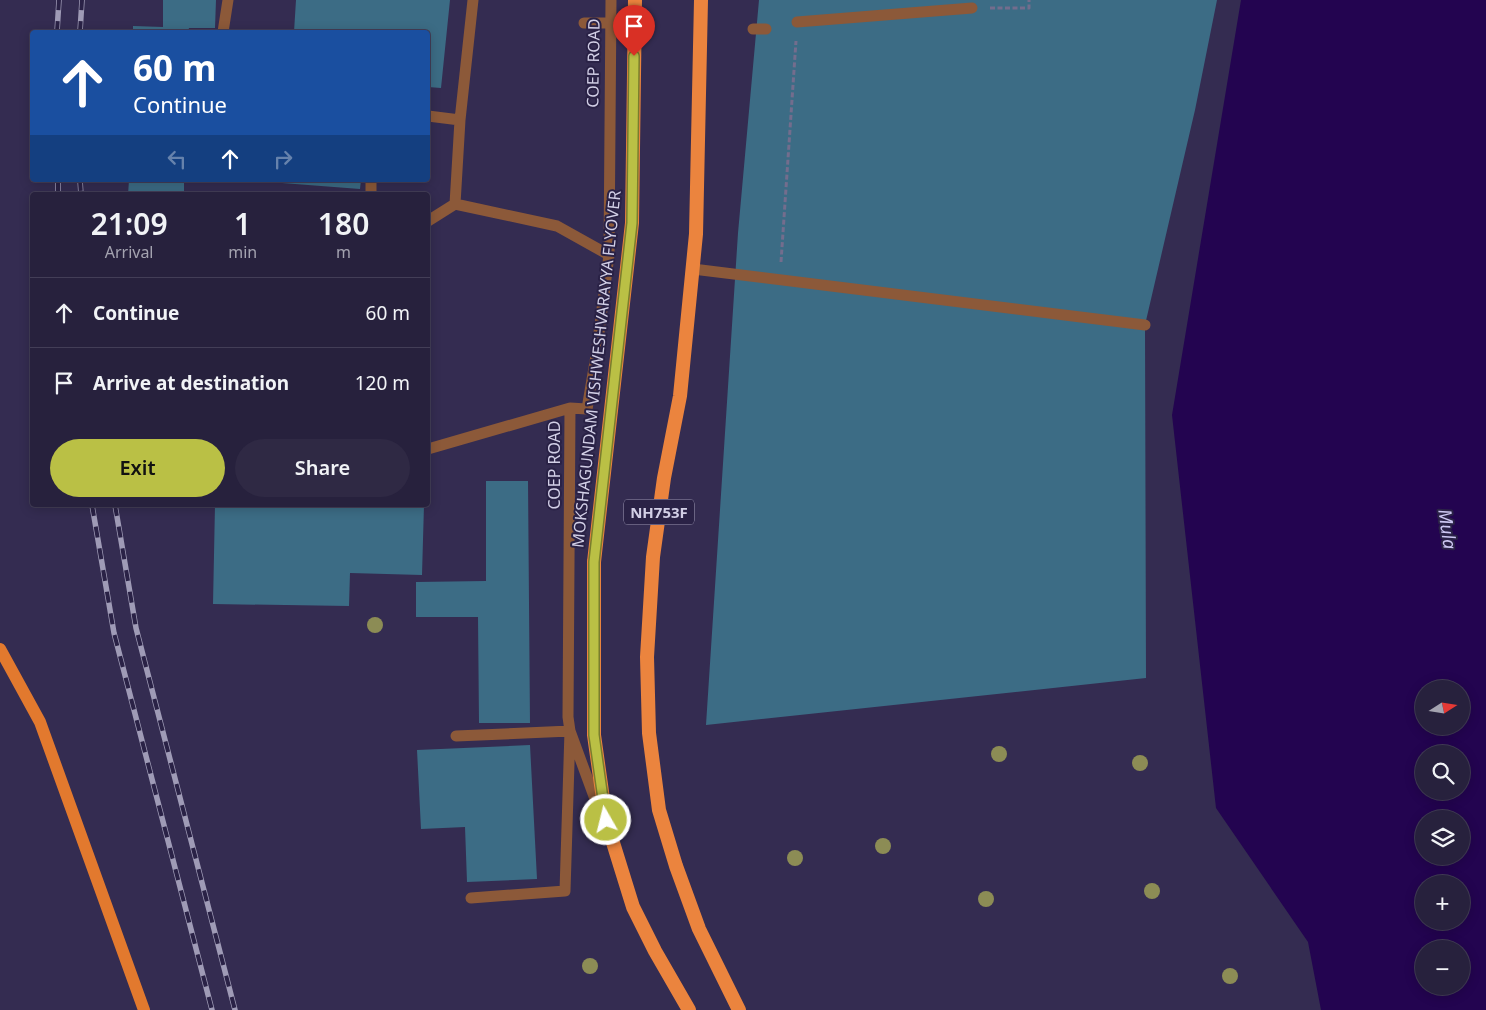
<!DOCTYPE html>
<html lang="en">
<head>
<meta charset="utf-8">
<style>
	body { margin:0; font-family:"Noto Sans",sans-serif; background:#2f2944; color:#f1f3f6; height:100vh; display:flex; flex-direction:column; font-size:19px; white-space:nowrap }
	* { box-sizing:border-box; margin:0 }
	p { font-size:16px; color:#a4a3b0 }
	.icon { flex:none; width:28px; height:28px; fill:none; stroke:currentColor; stroke-width:2; stroke-linecap:round; stroke-linejoin:round }
	.map { position:relative; flex:1; overflow:hidden }
	.sheet { position:absolute; left:30px; top:192px; width:400px; height:315px; display:flex; flex-direction:column; background:#27213d; border-radius:5px; box-shadow:0 2px 12px #0003,0 0 0 1px #433e57 }
	.sheet>* { flex:none }
	.guide { position:absolute; left:30px; top:30px; width:400px; height:152px; border-radius:5px; box-shadow:0 2px 12px #0003,0 0 0 1px #433e57; background:#1a4fa0; color:#fff; overflow:hidden }
	.needle { width:32px; rotate:78deg }
	.fabs { position:absolute; left:1415px; top:680px; display:grid; gap:10px }
	.fabs a { display:grid; place-items:center; width:55px; height:55px; border-radius:50%; background:#27213d; box-shadow:0 2px 12px #0003,0 0 0 1px #433e57; font-size:25px }
	.pin { position:absolute; display:grid; place-items:center; width:42px; height:42px; color:#fff; margin:-51px -21px; border-radius:50% 50% 50% 0; rotate:-45deg; box-shadow:0 0 5px #0007 }
	.pin .icon { rotate:45deg }
	.me { position:absolute; width:55px; margin:-28px; rotate:352deg; stroke-linejoin:round; filter:drop-shadow(0 0 4px #0008) }
	.turn { display:flex; align-items:center; gap:18px; height:105px; padding:0 20px; font-size:22px }
	.turn .icon { width:65px; height:65px; stroke-width:2.5 }
	.turn b { display:block; font-size:35px; line-height:42px }
	.lanes { display:flex; align-items:center; height:48px; padding:0 20px; background:#0003; justify-content:center; gap:25px; direction:ltr }
	.lanes .off { opacity:.35 }
	.eta { display:flex; justify-content:space-evenly; align-items:center; height:85px; text-align:center }
	.eta b { font-size:30px; font-weight:600; line-height:35px }
	.cta { display:flex; gap:10px; margin-top:auto; padding:10px 20px }
	.cta a { flex:1; height:58px; border-radius:30px; background:#bac045; color:#111; font-size:20px; font-weight:600; line-height:58px; text-align:center }
	.cta a+a { background:#2f2944; color:#f1f3f6 }
	ul { padding:0; list-style:none }
	li { display:flex; align-items:center; gap:15px; height:70px; padding:0 20px; border-top:1px solid #433e57 }
	li div { flex:1 }
	li b { display:block; font-size:19px }
	li em { font-style:normal }
	.map>svg:first-child { display:block }
	.water { fill:#230450; fill-rule:evenodd }
	.building { fill:#3c6c85 }
	.lines { fill:none; stroke-linecap:round; stroke-linejoin:round }
	.path { stroke:#736d8d; stroke-width:3; stroke-dasharray:5 2.5; stroke-linecap:butt }
	.service { stroke:#8c5939; stroke-width:11 }
	.primary { stroke:#e2792e; stroke-width:12 }
	.trunk { stroke:#eb843e; stroke-width:14 }
	.rail-casing { stroke:#9f9bb6; stroke-width:5.5 }
	.rail { stroke:#2a2246; stroke-width:4; stroke-dasharray:11; stroke-linecap:butt }
	.trunk-bridge { stroke:#eb843e; stroke-width:14 }
	.tree { fill:#8c8c55 }
	.route-casing { stroke:#797d2d; stroke-width:12 }
	.route { stroke:#bac045; stroke-width:9 }
	.labels { text-anchor:middle; dominant-baseline:central; stroke-width:4; stroke-linejoin:round; paint-order:stroke }
	.shield { fill:#2a2246; stroke:#a09bb6; stroke-width:1 }
	.shield-label { font-size:15px; font-weight:bold; fill:#d2cfe6 }
	.street-label { font-size:16px; fill:#d2cfe6; stroke:#2a2246 }
	.water-label { font-size:18px; font-style:italic; fill:#cdc7f3; stroke:#2a2246 }
</style>
</head>
<body>
<div class="map">
<svg width="1486" height="1010" viewBox="0 0 1486 1010">
	<rect width="100%" height="100%" fill="#342c51"/>
	<!-- water -->
	<path class="water" d="M 1241,0 L 1486,0 L 1486,1010 L 1321,1010 L 1308,942 L 1216,808 L 1172,415 ZM 1424,689 L 1461,689 L 1461,726 L 1424,726 ZM 1424,754 L 1461,754 L 1461,791 L 1424,791 ZM 1424,819 L 1461,819 L 1461,856 L 1424,856 ZM 1424,884 L 1461,884 L 1461,921 L 1424,921 ZM 1424,949 L 1461,949 L 1461,986 L 1424,986 Z"/>
	<!-- building -->
	<path class="building" d="M 163,0 L 216,0 L 215,28 L 189,28 L 188,32 L 133,32 L 133,26 L 163,27 Z
		M 296,0 L 450,0 L 441,88 L 428,87 L 428,32 L 294,32 Z
		M 759,0 L 1217,0 L 1195,110 L 1145,325 L 1146,678 L 706,725 L 738,233 Z
		M 129,180 L 184,180 L 184,195 L 128,195 Z
		M 283,180 L 361,180 L 360,189 L 282,183 Z
		M 486,481 L 528,481 L 530,723 L 479,723 L 478,617 L 416,617 L 416,582 L 486,581 Z
		M 215,505 L 424,505 L 422,575 L 350,573 L 349,606 L 213,604 Z
		M 530,745 L 537,879 L 467,882 L 465,827 L 421,829 L 417,750 Z"/>
	<g class="lines">
		<!-- path -->
		<path class="path" d="M 990,8 L 1029,8 L 1029,0
			M 781,262 L 796,41"/>
		<!-- service -->
		<path class="service" d="M 473,0 L 460,120 L 455,204 L 557,226 L 609,255
			M 797,22 L 972,8
			M 584,23 L 610,23
			M 753,29 L 766,29
			M 223,32 L 228,0
			M 428,116 L 460,120
			M 371,195 L 371,180
			M 428,221 L 455,204
			M 693,269 L 1145,325
			M 428,449 L 570,408
			M 456,736 L 570,731 L 565,891 L 471,898
			M 602,818 L 570,731 L 568,717 L 570,408 L 587,409 L 596,356 L 609,255 L 611,0"/>
		<!-- primary -->
		<path class="primary" d="M 0,649 L 40,722 L 144,1010"/>
		<!-- trunk -->
		<path class="trunk" d="M 701,0 L 696,234 L 680,396 L 664,478 L 653,557 L 647,657 L 649,733 L 659,810 L 676,866 L 699,929 L 739,1010
			M 594,562 L 594,735 L 606,820 L 633,907 L 655,951 L 689,1010"/>
		<defs>
			<path id="rail" d="M 57,32 L 59,0
				M 80,32 L 82,0
				M 58,180 L 58,195
				M 80,180 L 81,195
				M 92,505 L 114,633 L 212,1010
				M 115,505 L 136,628 L 235,1010"/>
		</defs>
		<!-- rail casing -->
		<use href="#rail" class="rail-casing"/>
		<!-- rail -->
		<use href="#rail" class="rail"/>
		<!-- trunk-bridge -->
		<path class="trunk-bridge" d="M 594,562 L 632,223 L 635,0"/>
	</g>
	<!-- trees -->
	<g class="tree">
		<circle cx="375" cy="625" r="8"/>
		<circle cx="999" cy="754" r="8"/>
		<circle cx="1140" cy="763" r="8"/>
		<circle cx="883" cy="846" r="8"/>
		<circle cx="795" cy="858" r="8"/>
		<circle cx="1152" cy="891" r="8"/>
		<circle cx="986" cy="899" r="8"/>
		<circle cx="590" cy="966" r="8"/>
		<circle cx="1230" cy="976" r="8"/>
	</g>
	<g class="lines">
		<defs>
			<path id="route" d="M 606,820 L 594,735 L 594,562 L 632,223 L 634,56"/>
		</defs>
		<!-- route casing -->
		<use href="#route" class="route-casing"/>
		<!-- route -->
		<use href="#route" class="route"/>
	</g>
	<g class="labels">
		<!-- shield labels -->
		<rect class="shield" x="624" y="499.5" width="70" height="25" rx="4"/>
		<g class="shield-label">
			<text x="659" y="512">NH753F</text>
		</g>
		<!-- street labels -->
		<g class="street-label">
			<text transform="translate(593 63) rotate(-89)">COEP ROAD</text>
			<text transform="translate(596 369) rotate(-84)">MOKSHAGUNDAM VISHWESHVARAYYA FLYOVER</text>
			<text transform="translate(554 465) rotate(-90)">COEP ROAD</text>
		</g>
		<!-- water labels -->
		<g class="water-label">
			<text transform="translate(1448 529) rotate(82)">Mula</text>
		</g>
	</g>
</svg>
<div class="fabs">
<a><svg class="needle" viewBox="-14 -14 28 28"><path d="M0-13l5 13h-10z" fill="#e53935"/><path d="M0 13l5-13h-10z" fill="#a4a3b0"/></svg></a>
<a><svg class="icon" aria-label="search" viewBox="0 0 24 24"><circle cx="10" cy="10" r="6"/><path d="M15 15l6 6"/></svg></a>
<a><svg class="icon" aria-label="layers" viewBox="0 0 24 24"><path d="M12 4l9 5-9 5-9-5zM3 14l9 5 9-5"/></svg></a>
<a>+</a>
<a>−</a>
</div>
<div class="pin" style="left:634px;top:56px;background:#d93025"><svg class="icon" aria-label="arrive" viewBox="0 0 24 24"><path d="M6 21V4h12l-3 4 3 4H6"/></svg></div>
<svg class="me" style="left:606px;top:820px" viewBox="-20 -20 40 40"><circle r="17" fill="#bac045" stroke="#fff" stroke-width="3"/><path d="M0-11L8 9 0 5-8 9z" fill="#fff"/></svg>
<div class="guide">
<div class="turn"><svg class="icon" aria-label="ahead" viewBox="0 0 24 24"><path d="M12 20V5M6 11l6-6 6 6"/></svg><div><b>60 m</b>Continue</div></div>
<div class="lanes"><svg class="icon off" aria-label="left" viewBox="0 0 24 24"><path d="M17 20v-9H6M10 6l-5 5 5 5"/></svg><svg class="icon" aria-label="ahead" viewBox="0 0 24 24"><path d="M12 20V5M6 11l6-6 6 6"/></svg><svg class="icon off" aria-label="right" viewBox="0 0 24 24"><path d="M7 20v-9h11M14 6l5 5-5 5"/></svg></div>
</div>
<section class="sheet">
<div class="eta">
<div><b>21:09</b><p>Arrival</p></div>
<div><b>1</b><p>min</p></div>
<div><b>180</b><p>m</p></div>
</div>
<ul>
<li><svg class="icon" aria-label="ahead" viewBox="0 0 24 24"><path d="M12 20V5M6 11l6-6 6 6"/></svg><div><b>Continue</b></div><em>60 m</em></li>
<li><svg class="icon" aria-label="arrive" viewBox="0 0 24 24"><path d="M6 21V4h12l-3 4 3 4H6"/></svg><div><b>Arrive at destination</b></div><em>120 m</em></li>
</ul>
<div class="cta"><a>Exit</a><a>Share</a></div>
</section>
</div>
</body>
</html>
